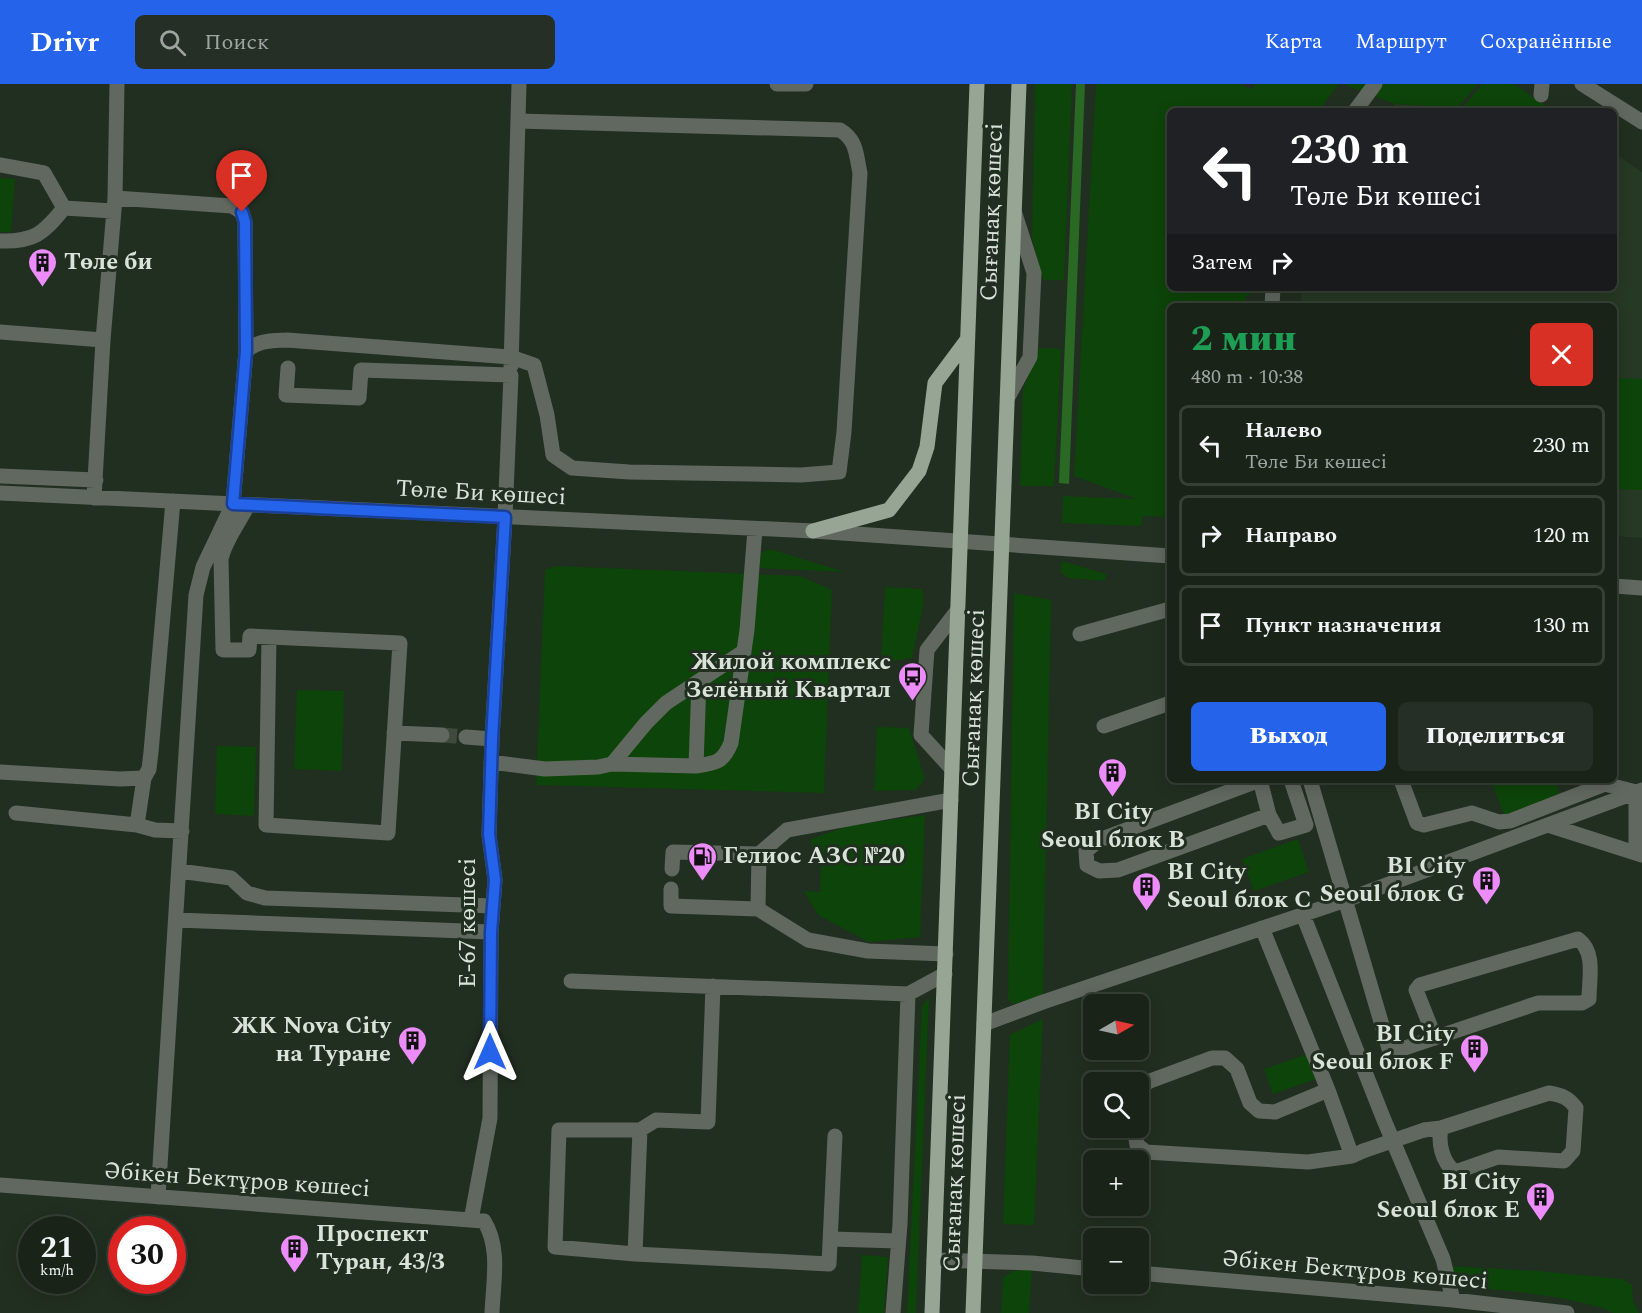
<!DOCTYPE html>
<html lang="ru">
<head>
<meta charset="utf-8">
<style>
	body { margin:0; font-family:Spectral,serif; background:#262f25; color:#f1f3f6; height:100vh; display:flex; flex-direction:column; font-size:22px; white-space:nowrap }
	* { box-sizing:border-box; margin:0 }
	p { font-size:20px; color:#9fa4a2 }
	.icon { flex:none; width:33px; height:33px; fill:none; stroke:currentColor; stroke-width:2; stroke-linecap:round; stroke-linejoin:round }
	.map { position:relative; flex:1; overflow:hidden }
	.drawer { position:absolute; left:1167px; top:219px; width:450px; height:480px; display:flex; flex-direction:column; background:#192318; border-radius:9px; box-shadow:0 3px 15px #0003,0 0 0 2px #374037 }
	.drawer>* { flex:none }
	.hud { position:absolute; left:1167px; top:24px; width:450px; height:183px; border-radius:9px; box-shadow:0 3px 15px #0003,0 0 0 2px #374037; background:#202124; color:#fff; overflow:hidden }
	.needle { width:39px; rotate:81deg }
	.controls { position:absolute; left:1083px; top:910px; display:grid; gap:12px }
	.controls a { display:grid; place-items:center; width:66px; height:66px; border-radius:9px; background:#192318; box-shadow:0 3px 15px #0003,0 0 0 2px #374037; font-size:30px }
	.speed { position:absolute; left:18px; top:1132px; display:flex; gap:12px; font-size:30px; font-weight:700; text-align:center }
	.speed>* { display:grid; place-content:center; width:78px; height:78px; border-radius:50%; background:#192318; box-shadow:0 3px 15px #0003,0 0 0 2px #374037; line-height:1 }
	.speed small { font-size:15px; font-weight:400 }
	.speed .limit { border:9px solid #d22; background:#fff; color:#111 }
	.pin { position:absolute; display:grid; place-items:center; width:51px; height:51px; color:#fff; margin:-62px -26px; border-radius:50% 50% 50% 0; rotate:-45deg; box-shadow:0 0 6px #0007 }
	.pin .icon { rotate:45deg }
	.me { position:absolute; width:66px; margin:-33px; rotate:0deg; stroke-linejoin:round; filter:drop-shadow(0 0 4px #0008) }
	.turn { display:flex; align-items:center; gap:21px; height:126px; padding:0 24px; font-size:27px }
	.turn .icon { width:78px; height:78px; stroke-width:2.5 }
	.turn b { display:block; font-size:42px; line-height:51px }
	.then { display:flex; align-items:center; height:57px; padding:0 24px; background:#0003; gap:12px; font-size:22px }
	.round { display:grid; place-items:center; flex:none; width:63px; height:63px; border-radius:9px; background:#262f25 }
	.headline { display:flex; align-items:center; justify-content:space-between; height:102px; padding:0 24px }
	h1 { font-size:36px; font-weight:800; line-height:45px; color:#1e9e55 }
	.button { display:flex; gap:12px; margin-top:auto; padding:12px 24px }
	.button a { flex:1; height:69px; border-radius:9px; background:#2563eb; color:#fff; font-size:24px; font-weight:800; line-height:69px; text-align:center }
	.button a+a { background:#262f25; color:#f1f3f6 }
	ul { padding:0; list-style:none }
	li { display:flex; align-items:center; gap:18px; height:81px; margin:0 12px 9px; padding:0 12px; border:3px solid #374037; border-radius:9px }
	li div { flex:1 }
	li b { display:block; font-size:22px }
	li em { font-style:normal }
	header { display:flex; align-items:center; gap:36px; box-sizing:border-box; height:84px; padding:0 30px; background:#2563eb; color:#fff }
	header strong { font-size:28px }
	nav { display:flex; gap:33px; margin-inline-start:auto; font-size:21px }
	.search { width:420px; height:54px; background:#262f25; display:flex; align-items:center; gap:15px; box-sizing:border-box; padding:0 21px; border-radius:9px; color:#9fa4a2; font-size:22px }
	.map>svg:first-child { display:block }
	.built { fill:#263924 }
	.green { fill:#0d4409 }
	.forest { fill:#296924 }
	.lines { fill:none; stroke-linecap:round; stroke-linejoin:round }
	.minor-tunnel { stroke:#3d4a3c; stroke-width:15; stroke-dasharray:15 8; stroke-linecap:butt }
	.minor { stroke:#616860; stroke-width:15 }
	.major { stroke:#97a595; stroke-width:15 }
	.minor-bridge { stroke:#616860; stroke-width:15 }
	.route-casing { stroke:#184099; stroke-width:15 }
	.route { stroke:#2563eb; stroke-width:10 }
	.labels { text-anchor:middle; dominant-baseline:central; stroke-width:6; stroke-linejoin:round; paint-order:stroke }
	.street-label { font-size:24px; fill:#dae3d9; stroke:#212f20 }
	.poi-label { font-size:24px; font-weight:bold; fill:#dae3d9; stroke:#212f20; text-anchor:end }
</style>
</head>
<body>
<header>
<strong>Drivr</strong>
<div class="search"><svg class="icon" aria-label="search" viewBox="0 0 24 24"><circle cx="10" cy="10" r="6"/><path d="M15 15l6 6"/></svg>Поиск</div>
<nav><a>Карта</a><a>Маршрут</a><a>Сохранённые</a></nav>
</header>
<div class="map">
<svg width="1642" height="1229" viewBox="0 0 1642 1229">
	<rect width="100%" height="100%" fill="#212f20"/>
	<!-- built -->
	<path class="built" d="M 1395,20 L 1432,22 L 1446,27 L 1389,27 Z
		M 1614,69 L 1642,88 L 1642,454 L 1614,452 L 1614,222 L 1301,222 L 1302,204 L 1614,204 Z"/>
	<!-- green -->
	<path class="green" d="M 1035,0 L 1072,0 L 1064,196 L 1043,196 L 1032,155 Z
		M 1096,0 L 1238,0 L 1252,5 L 1256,0 L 1339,0 L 1318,27 L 1170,27 L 1170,204 L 1263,205 L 1246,212 L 1245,222 L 1170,222 L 1170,433 L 1143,432 L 1141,442 L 1062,439 L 1063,412 L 1137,415 L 1074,392 Z
		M 1343,0 L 1478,0 L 1455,27 L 1446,27 L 1432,22 L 1395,20 Z
		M 1482,0 L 1514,0 L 1553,27 L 1460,27 Z
		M 0,94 L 15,95 L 11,148 L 0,148 Z
		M 1038,264 L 1061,265 L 1054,402 L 1020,402 L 1023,306 Z
		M 1615,294 L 1642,295 L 1642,406 L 1614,405 Z
		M 770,465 L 845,488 L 759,484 L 760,469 Z
		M 1062,477 L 1106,490 L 1105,497 L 1068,494 L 1060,488 Z
		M 556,482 L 800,492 L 832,506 L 824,709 L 536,701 L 545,486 Z
		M 885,503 L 922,505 L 924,517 L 912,574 L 881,579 Z
		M 1014,509 L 1051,516 L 1043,912 L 1013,920 L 1008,915 Z
		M 297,606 L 344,607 L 342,687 L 294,685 Z
		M 877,643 L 909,644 L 925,695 L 916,706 L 874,707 Z
		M 217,662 L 256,663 L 254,732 L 215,730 Z
		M 1491,696 L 1555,696 L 1560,711 L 1504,731 Z
		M 925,731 L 920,853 L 869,858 L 818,831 L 804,807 L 820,808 L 821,772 L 812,770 L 811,755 L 848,742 Z
		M 1298,755 L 1309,788 L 1254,807 L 1242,775 Z
		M 929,914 L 916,1229 L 907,1229 L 922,922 Z
		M 1043,935 L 1034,1141 L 1003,1140 L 1010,951 Z
		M 1307,970 L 1316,995 L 1273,1010 L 1264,985 Z
		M 862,1171 L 888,1173 L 884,1229 L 858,1229 Z
		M 1447,1182 L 1538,1187 L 1622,1195 L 1632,1201 L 1633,1217 L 1639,1229 L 1613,1229 L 1603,1224 L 1561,1214 L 1511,1207 L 1462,1203 L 1453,1193 Z
		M 1032,1185 L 1029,1229 L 1001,1229 L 1003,1194 L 1013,1187 Z"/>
	<!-- forest -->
	<path class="forest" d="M 1076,0 L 1085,0 L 1069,400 L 1059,399 Z"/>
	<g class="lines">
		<!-- minor-tunnel -->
		<path class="minor-tunnel" d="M 442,651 L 466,653"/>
		<!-- minor -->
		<path class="minor" d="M 777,0 L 806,0
			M 1582,0 L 1642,38
			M 1541,11 L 1542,0
			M 1355,27 L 1375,0
			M 0,81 L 44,89 L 64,124
			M 115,114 L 232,122 L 242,128 L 245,138 L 246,267
			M 64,124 L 113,127
			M 0,157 C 34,158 43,150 64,124
			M 1272,222 L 1273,204
			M 0,248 L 103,256
			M 511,282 L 519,0
			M 288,284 L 286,311 L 359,314 L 361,286 L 511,291 L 505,433 L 492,655 L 489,751 L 495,796 L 491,848 L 490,1034 L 471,1136
			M 1008,313 L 1030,273 L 1034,189 L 1015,130
			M 0,392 L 96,396
			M 0,409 L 813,447 L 1170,472
			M 94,414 L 103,256 L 115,114 L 117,0
			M 248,421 C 239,439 225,456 221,475 L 223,566 L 249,566 L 250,552 L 400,559 L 388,749 L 266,741 L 269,553
			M 1614,502 L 1642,504
			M 1080,550 L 1170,525
			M 743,568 L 699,597 L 696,682 C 717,679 723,678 731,659 L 747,546 L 755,445
			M 1104,642 L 1170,619
			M 394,649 L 442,651
			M 466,653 L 492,655
			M 491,678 L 545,685 L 598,683 L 612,680 L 646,639 L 666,619 L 699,597
			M 612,680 L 696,682
			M 952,685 L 921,651 L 927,566 L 957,527
			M 0,688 L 120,695 L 144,694 L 149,685 L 151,668 L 173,417
			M 1310,696 L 1389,965 L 1396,967 L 1538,919 L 1582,919 L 1589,915 C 1589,895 1596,868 1578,855 L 1420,901 L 1416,906 L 1435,954
			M 1401,696 L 1417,739 L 1424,741 L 1472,729 L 1499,738 L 1510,737 L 1605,700 L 1636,708
			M 1636,708 L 1636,769
			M 16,729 L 137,741 L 155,746 L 182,747
			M 1269,731 L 1118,786 L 1099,787 L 1087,781 L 1086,767 L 1099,756 L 1260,696 L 1269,731 L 1279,749 L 1306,741 L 1291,696
			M 137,741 L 144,694
			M 1548,741 L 1642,771
			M 672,785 L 673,768 L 759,770
			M 179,787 L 231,794 L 247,809 L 265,814 L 493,822
			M 671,805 L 671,822 L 758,825
			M 1303,831 L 1384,1036 L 1443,1175 L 1453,1216
			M 176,836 L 491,848
			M 1262,844 L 1328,1006 L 1352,1072 L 1363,1067
			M 946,870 L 868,867 L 808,856 L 758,825 L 759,770 L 787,746 L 951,716
			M 571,897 L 908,910
			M 984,940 L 1043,918 L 1346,816 L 1642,706
			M 1138,1020 L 1142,1002 L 1150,997 L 1212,974 L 1225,974 L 1237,985 L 1250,1019 L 1259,1027 L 1275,1028 L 1328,1006
			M 1134,1044 L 1137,1061 L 1146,1068 L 1308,1078 L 1352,1072
			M 640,1046 L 656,1036 L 708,1038 L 713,902
			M 1424,1046 L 1441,1044 L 1549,1009 C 1561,1011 1568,1013 1576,1024 L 1573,1067 L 1564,1077 L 1498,1073 L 1455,1088 C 1442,1078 1438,1059 1441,1044
			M 0,1101 L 484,1137 C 501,1164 493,1199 492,1229
			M 158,1113 L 196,511 L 203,483 L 233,420 L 246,267 C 259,256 271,257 287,256 L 511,273 L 534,281 L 547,331 L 553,371 L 572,384 L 629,388 L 801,391 L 839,388 L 844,348 L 860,89 C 856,71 857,56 840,46 L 518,37
			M 831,1155 L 898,1157
			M 635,1170 L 640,1046 L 559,1046 L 555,1163 L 635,1170 L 829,1180 L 835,1052
			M 934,1176 L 1032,1179 L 1094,1185
			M 1138,1189 L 1453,1216 L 1567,1229
			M 893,1229 L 900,1140 L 908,910 L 945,890"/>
		<!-- major -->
		<path class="major" d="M 813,447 L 889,426 L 919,387 L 927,363 L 935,299 L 967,256
			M 932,1229 L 977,0
			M 973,1229 L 1019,0"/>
		<!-- minor-bridge -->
		<path class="minor-bridge" d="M 1363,1067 L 1424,1046"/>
	</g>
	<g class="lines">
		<defs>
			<path id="route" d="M 242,128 L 245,138 L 246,267 L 233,420 L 505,433 L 492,655 L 489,750 L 495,796 L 491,848 L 490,968"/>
		</defs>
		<!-- route casing -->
		<use href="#route" class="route-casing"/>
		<!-- route -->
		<use href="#route" class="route"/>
	</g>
	<!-- icons -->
	<defs>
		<symbol id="building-pin" viewBox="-11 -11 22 30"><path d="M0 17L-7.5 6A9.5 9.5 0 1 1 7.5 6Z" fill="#ec8cfa" stroke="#212f20"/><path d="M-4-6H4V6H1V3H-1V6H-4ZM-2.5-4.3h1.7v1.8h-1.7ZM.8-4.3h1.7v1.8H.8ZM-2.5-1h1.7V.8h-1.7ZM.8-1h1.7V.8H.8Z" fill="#111"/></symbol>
		<symbol id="bus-pin" viewBox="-11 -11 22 30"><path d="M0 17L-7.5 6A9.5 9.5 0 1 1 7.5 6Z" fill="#ec8cfa" stroke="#212f20"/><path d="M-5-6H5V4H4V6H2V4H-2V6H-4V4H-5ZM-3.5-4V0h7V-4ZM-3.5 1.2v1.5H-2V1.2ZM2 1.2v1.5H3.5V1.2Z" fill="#111"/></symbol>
		<symbol id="fuel-pin" viewBox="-11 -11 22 30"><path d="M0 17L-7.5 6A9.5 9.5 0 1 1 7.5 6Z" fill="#ec8cfa" stroke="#212f20"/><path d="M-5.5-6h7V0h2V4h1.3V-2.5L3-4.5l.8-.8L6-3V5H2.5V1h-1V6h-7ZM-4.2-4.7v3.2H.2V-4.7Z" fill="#111"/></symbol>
	</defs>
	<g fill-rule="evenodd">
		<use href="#building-pin" x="26" y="162" width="33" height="45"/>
		<use href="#bus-pin" x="896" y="576" width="33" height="45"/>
		<use href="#building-pin" x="1096" y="672" width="33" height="45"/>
		<use href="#fuel-pin" x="686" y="756" width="33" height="45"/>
		<use href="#building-pin" x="1470" y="780" width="33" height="45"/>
		<use href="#building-pin" x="1130" y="786" width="33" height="45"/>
		<use href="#building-pin" x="396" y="940" width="33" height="45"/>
		<use href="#building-pin" x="1458" y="948" width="33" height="45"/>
		<use href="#building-pin" x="1524" y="1096" width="33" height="45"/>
		<use href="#building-pin" x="278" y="1148" width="33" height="45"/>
	</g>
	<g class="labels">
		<!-- street labels -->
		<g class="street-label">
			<text transform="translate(992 128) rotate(-88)">Сығанақ көшесі</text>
			<text transform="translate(481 409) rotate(3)">Төле Би көшесі</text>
			<text transform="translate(974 614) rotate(-88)">Сығанақ көшесі</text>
			<text transform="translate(468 839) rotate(-90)">Е-67 көшесі</text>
			<text transform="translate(237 1096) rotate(4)">Әбікен Бектұров көшесі</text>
			<text transform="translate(955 1099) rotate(-88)">Сығанақ көшесі</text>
			<text transform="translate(1355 1186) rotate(5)">Әбікен Бектұров көшесі</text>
		</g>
		<!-- poi labels -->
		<g class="poi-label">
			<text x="64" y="178" text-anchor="start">Төле би</text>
			<text x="891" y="578">Жилой комплекс<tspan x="891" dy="28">Зелёный Квартал</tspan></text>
			<text x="1113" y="728" text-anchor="middle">BI City<tspan x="1113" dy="28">Seoul блок B</tspan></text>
			<text x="723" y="772" text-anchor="start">Гелиос АЗС №20</text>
			<text x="1465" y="782">BI City<tspan x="1465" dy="28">Seoul блок G</tspan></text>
			<text x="1167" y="788" text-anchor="start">BI City<tspan x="1167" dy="28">Seoul блок C</tspan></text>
			<text x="391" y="942">ЖК Nova City<tspan x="391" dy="28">на Туране</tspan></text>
			<text x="1454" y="950">BI City<tspan x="1454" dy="28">Seoul блок F</tspan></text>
			<text x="1520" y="1098">BI City<tspan x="1520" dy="28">Seoul блок E</tspan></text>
			<text x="316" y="1150" text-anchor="start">Проспект<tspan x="316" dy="28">Туран, 43/3</tspan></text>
		</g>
	</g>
</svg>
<div class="controls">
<a><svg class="needle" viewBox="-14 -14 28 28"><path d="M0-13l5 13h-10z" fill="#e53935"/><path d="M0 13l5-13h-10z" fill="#9fa4a2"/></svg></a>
<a><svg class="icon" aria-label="search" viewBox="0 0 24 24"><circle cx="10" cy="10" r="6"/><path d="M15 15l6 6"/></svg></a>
<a>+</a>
<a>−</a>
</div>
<div class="speed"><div>21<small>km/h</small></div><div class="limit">30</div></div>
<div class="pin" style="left:242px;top:128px;background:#d93025"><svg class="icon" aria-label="arrive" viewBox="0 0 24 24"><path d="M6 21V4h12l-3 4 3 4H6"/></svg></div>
<svg class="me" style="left:490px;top:968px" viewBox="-20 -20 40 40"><path d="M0-17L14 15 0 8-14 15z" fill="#2563eb" stroke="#fff" stroke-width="4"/></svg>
<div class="hud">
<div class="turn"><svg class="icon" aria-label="left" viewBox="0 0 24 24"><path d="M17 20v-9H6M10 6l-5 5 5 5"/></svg><div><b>230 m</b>Төле Би көшесі</div></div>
<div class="then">Затем<svg class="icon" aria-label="right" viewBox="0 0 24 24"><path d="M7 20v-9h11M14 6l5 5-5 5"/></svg></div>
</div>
<section class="drawer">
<div class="headline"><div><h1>2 мин</h1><p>480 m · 10:38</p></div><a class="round" style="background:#d93025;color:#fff"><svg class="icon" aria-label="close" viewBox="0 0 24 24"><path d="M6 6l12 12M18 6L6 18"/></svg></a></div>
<ul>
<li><svg class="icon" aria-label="left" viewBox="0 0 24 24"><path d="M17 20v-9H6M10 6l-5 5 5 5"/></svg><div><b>Налево</b><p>Төле Би көшесі</p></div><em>230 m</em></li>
<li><svg class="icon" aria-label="right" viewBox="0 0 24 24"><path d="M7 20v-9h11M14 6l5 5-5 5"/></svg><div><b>Направо</b></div><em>120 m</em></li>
<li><svg class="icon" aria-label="arrive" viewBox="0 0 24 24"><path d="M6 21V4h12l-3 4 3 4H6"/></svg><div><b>Пункт назначения</b></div><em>130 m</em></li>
</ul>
<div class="button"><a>Выход</a><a>Поделиться</a></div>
</section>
</div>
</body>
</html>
